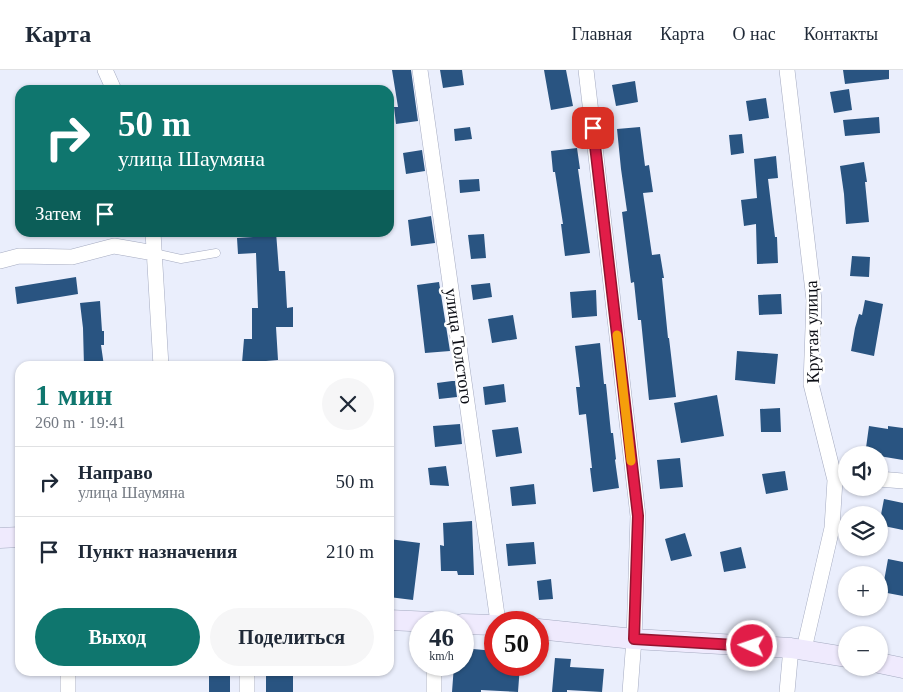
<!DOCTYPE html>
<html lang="ru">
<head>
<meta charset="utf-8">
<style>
	body { margin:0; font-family:"Times New Roman",serif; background:#f6f6f7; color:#1f2937; height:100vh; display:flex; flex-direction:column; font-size:19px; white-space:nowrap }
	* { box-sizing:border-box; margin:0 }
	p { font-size:16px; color:#747a83 }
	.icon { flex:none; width:28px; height:28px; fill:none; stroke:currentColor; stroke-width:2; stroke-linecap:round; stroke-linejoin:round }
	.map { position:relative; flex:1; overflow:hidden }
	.panel { position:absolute; left:15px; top:291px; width:379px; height:315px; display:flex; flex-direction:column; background:#fff; border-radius:15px; box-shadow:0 1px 4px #0004 }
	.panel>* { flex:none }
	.top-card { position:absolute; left:15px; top:15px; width:379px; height:152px; border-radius:15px; box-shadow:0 1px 4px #0004; background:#0f766e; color:#fff; overflow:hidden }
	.controls { position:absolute; left:838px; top:376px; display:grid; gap:10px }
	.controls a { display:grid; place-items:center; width:50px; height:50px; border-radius:50%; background:#fff; box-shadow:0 1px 4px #0004; font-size:25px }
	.speed { position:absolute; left:409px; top:541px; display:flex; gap:10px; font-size:25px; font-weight:700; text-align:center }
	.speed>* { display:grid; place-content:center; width:65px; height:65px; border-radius:50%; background:#fff; box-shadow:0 1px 4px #0004; line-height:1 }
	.speed small { font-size:12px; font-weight:400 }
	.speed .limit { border:8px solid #d22; background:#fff; color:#111 }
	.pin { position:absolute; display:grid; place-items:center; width:42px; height:42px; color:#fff; margin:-21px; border-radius:10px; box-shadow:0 2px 8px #0006 }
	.me { position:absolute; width:55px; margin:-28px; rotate:273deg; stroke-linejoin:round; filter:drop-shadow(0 0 4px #0008) }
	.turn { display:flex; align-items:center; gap:18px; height:105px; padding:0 20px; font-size:22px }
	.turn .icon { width:65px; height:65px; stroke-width:2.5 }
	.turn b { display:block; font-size:35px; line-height:42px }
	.then { display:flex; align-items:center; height:48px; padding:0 20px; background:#0003; gap:10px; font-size:19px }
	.round { display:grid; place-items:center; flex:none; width:52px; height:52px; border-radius:26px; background:#f6f6f7 }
	.headline { display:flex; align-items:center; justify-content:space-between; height:85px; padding:0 20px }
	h1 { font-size:30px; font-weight:700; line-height:38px; color:#0f766e }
	.cta { display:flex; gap:10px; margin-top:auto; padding:10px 20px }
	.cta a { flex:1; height:58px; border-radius:30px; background:#0f766e; color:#fff; font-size:20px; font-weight:700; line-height:58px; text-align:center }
	.cta a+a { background:#f6f6f7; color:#1f2937 }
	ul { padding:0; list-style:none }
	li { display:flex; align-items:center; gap:15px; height:70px; padding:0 20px; border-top:1px solid #e0e1e3 }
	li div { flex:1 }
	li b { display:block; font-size:19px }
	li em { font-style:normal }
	header { display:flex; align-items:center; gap:30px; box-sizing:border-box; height:70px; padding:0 25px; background:#fff; border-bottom:1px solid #e0e1e3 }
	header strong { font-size:24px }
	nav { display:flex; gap:28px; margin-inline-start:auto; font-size:18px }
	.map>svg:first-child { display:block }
	.building { fill:#295481 }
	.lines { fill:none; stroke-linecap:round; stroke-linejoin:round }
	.lane-casing { stroke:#a5abc1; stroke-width:9 }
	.street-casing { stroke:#a5abc1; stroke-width:16 }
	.secondary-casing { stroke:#a5abc1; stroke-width:21 }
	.lane { stroke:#fff; stroke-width:8 }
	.street { stroke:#fff; stroke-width:15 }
	.secondary { stroke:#efeafd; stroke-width:20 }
	.route-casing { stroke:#92132f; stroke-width:12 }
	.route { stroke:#e11d48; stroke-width:9 }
	.slow { stroke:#f59e0b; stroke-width:9 }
	.labels { text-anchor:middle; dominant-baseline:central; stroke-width:5; stroke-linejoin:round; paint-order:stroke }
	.street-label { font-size:18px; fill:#0c0e15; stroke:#fff }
</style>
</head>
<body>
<header>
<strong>Карта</strong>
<nav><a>Главная</a><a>Карта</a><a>О нас</a><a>Контакты</a></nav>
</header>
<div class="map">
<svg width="903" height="622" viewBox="0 0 903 622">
	<rect width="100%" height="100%" fill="#eaeefc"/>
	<!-- building -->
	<path class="building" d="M 392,0 L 411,0 L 418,51 L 396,54 L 394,37 L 398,37 Z
		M 440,0 L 462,0 L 464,15 L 443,18 Z
		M 544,0 L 566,0 L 573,36 L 551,40 Z
		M 843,0 L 889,0 L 889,9 L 845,14 Z
		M 635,11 L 638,32 L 616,36 L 612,15 Z
		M 849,19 L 852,40 L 834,43 L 830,22 Z
		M 766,28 L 769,48 L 749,51 L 746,31 Z
		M 879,47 L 880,63 L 845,66 L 843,50 Z
		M 470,57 L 472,69 L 455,71 L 454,59 Z
		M 640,57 L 645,96 L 649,95 L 653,122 L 643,123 L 652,185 L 660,184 L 664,208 L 662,208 L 668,268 L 669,268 L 676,327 L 649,330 L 641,250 L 638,250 L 634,212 L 631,213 L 622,142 L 627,141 L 621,99 L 617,59 Z
		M 742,64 L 744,83 L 731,85 L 729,65 Z
		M 577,78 L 580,99 L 578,99 L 590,183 L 565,186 L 561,154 L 563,154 L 555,102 L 553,102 L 551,81 Z
		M 422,80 L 425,101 L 406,104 L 403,83 Z
		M 776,86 L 778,108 L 768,109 L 775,167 L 777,167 L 778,193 L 757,194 L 756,154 L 744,156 L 741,130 L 757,128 L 754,89 Z
		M 864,92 L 867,112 L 865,112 L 869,152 L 846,154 L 844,124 L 840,96 Z
		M 479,109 L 480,121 L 460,123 L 459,110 Z
		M 431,146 L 435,173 L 411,176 L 408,150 Z
		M 252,162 L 276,162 L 279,201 L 285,201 L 287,238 L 293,237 L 293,257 L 276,257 L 278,290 L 242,293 L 244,269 L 252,269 L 252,238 L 258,238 L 256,183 L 238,184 L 237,168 L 253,167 Z
		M 484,164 L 486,188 L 471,189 L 468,165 Z
		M 852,186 L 870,187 L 869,207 L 850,206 Z
		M 76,207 L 78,224 L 17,234 L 15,217 Z
		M 439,212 L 450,281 L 425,283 L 417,215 Z
		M 490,213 L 492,227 L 473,230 L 471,215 Z
		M 596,220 L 597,246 L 572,248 L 570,222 Z
		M 781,224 L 782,244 L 759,245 L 758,225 Z
		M 865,230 L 883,234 L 874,286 L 851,281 L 855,258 L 859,244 L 862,245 Z
		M 100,231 L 102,261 L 104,261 L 104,275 L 101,275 L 104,296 L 84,296 L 83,258 L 80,233 Z
		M 513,245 L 517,269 L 492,273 L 488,249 Z
		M 600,273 L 604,314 L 606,314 L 611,363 L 613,363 L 616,389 L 615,390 L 619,418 L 593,422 L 590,398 L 592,398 L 586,344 L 579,345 L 576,317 L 580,317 L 575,276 Z
		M 737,281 L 778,284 L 775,314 L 735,310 Z
		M 452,311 L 455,311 L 457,327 L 439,329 L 437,313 Z
		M 504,314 L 506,332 L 485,335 L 483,317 Z
		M 717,325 L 724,366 L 681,373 L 674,333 Z
		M 780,338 L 781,362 L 761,362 L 760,339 Z
		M 460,354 L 462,374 L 435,377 L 433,356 Z
		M 869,356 L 888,359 L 888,356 L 903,358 L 903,390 L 879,386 L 879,385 L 865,385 Z
		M 518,357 L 522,383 L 496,387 L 492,360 Z
		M 680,388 L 683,417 L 660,419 L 657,390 Z
		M 446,396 L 449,416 L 430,415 L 428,398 Z
		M 785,401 L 788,420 L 766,424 L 762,404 Z
		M 534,414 L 536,434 L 512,436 L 510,417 Z
		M 884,429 L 903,433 L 903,460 L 879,455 Z
		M 472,451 L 474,505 L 458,505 L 457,501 L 441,501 L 440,475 L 444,476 L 443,453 Z
		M 685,463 L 692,486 L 671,491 L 665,469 Z
		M 389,469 L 420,473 L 413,530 L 389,527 Z
		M 534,472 L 536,494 L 508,496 L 506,474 Z
		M 741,477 L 746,498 L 724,502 L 720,482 Z
		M 888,489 L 903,492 L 903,526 L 882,522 Z
		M 551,509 L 553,529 L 539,530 L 537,511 Z
		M 462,578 L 495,581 L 494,595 L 520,595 L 518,622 L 481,620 L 481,622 L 452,622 L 454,595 L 462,595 Z
		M 555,588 L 571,589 L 570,597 L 604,599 L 602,622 L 567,620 L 567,622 L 552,622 Z
		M 266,601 L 293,601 L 293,622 L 266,622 Z
		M 209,604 L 230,604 L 230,622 L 209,622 Z"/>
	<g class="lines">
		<defs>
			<path id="lane" d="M 154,183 L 181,189 L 216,183"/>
			<path id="street" d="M 105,0 L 114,20
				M 420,0 L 498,552
				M 586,0 L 638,446 L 634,569 L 630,622
				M 787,0 L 814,230 L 811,314 L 835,410 L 832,458 L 804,579
				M 153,162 L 161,296
				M 0,191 L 19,186 L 72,187 L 114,176 L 154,183
				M 879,409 L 903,411
				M 434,595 L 434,622
				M 247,601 L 247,622
				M 68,622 L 68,601
				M 787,622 L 791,578"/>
			<path id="secondary" d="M 0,468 L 20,467
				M 389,550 L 432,552
				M 462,554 L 495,555
				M 538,559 L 634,569 L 791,578 L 846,587
				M 879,593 L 903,598"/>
		</defs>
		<!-- lane casing -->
		<use href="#lane" class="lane-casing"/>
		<!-- street casing -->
		<use href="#street" class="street-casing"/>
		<!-- secondary casing -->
		<use href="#secondary" class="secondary-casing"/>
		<!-- lane -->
		<use href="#lane" class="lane"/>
		<!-- street -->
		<use href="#street" class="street"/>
		<!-- secondary -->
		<use href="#secondary" class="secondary"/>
	</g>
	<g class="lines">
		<defs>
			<path id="route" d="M 593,58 L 638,446 L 634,569 L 752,576"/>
		</defs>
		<!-- route casing -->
		<use href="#route" class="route-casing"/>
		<!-- route -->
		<use href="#route" class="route"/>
		<!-- slow -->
		<path class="slow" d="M 617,265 L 631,391"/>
	</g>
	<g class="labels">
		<!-- street labels -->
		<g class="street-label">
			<text transform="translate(812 262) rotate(-91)">Крутая улица</text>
			<text transform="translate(459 276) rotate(82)">улица Толстого</text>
		</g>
	</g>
</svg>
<div class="controls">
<a><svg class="icon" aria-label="sound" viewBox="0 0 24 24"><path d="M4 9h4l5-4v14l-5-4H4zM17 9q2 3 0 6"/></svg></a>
<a><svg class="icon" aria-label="layers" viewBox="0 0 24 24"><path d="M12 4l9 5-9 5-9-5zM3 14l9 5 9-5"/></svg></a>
<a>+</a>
<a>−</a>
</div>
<div class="speed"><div>46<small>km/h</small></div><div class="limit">50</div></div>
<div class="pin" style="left:593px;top:58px;background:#d93025"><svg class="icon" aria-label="arrive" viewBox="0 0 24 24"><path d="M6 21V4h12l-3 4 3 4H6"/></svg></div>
<svg class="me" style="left:752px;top:576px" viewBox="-20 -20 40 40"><circle r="17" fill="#e11d48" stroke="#fff" stroke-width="3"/><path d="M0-11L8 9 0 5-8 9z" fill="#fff"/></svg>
<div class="top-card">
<div class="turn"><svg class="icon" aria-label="right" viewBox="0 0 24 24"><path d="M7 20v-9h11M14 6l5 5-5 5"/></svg><div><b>50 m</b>улица Шаумяна</div></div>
<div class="then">Затем<svg class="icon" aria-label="arrive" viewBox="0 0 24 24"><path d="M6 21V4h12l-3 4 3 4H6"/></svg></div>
</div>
<section class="panel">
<div class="headline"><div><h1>1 мин</h1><p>260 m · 19:41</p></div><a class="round"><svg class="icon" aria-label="close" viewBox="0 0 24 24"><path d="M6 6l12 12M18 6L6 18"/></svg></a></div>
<ul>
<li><svg class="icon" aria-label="right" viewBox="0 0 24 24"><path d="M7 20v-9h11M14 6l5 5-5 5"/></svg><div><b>Направо</b><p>улица Шаумяна</p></div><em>50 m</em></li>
<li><svg class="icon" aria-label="arrive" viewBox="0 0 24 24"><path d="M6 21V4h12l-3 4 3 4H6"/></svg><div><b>Пункт назначения</b></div><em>210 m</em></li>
</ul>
<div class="cta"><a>Выход</a><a>Поделиться</a></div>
</section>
</div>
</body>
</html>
